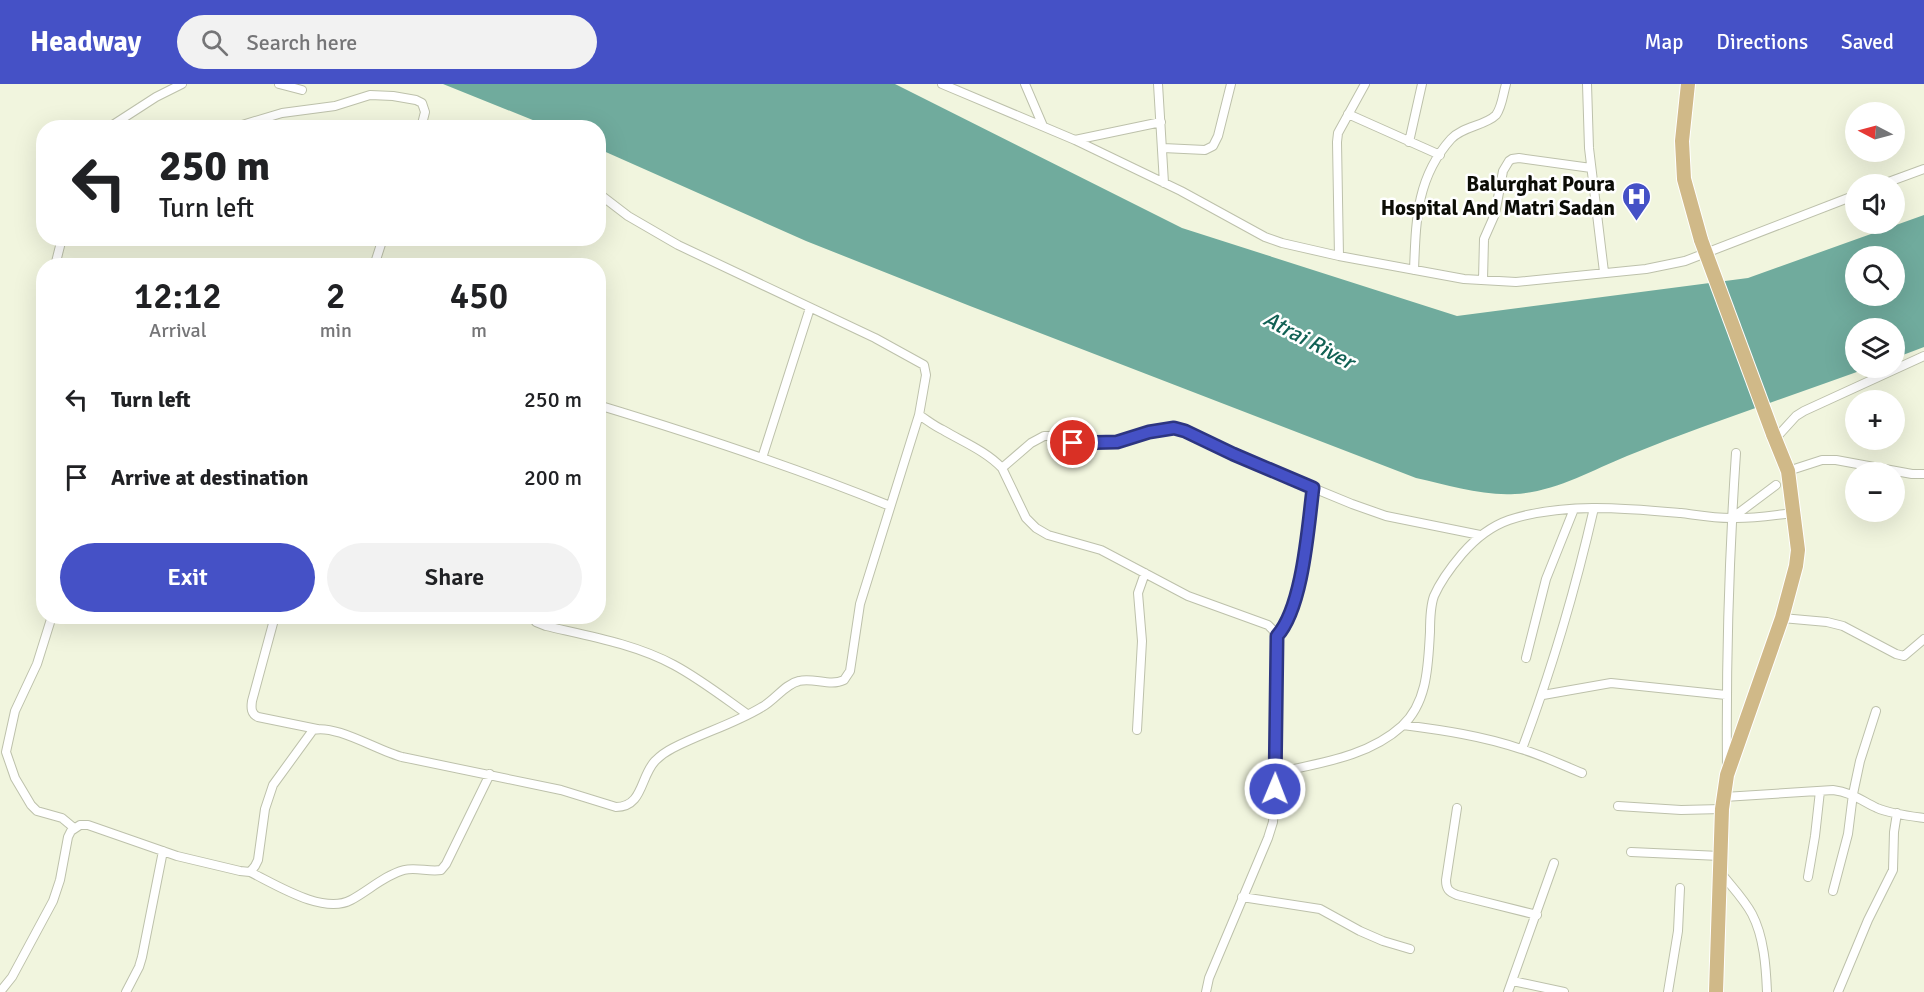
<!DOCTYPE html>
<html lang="en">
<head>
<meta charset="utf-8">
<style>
	body { margin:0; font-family:Signika,sans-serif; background:#f2f2f2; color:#202124; height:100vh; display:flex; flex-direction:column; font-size:22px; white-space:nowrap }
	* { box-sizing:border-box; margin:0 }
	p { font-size:20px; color:#757577 }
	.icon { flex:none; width:33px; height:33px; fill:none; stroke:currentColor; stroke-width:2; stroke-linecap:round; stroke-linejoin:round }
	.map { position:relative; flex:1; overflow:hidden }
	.panel { position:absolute; left:36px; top:174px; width:570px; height:366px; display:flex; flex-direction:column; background:#fff; border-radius:24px; box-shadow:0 6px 24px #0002 }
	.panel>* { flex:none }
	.guide { position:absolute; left:36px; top:36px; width:570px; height:126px; border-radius:24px; box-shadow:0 6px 24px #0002; background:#fff; color:#202124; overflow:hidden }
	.needle { width:39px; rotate:276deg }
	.buttons { position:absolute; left:1845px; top:18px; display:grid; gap:12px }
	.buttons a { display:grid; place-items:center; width:60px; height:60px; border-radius:50%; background:#fff; box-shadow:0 6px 24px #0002; font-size:30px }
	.pin { position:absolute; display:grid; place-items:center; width:51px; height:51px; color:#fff; margin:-26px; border:3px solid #fff; border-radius:50%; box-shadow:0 2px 6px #0007 }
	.me { position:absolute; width:66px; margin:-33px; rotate:1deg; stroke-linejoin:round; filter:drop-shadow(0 0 4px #0008) }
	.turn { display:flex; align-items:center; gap:21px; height:126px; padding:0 24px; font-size:27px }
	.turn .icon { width:78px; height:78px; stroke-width:2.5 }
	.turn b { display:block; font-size:42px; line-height:51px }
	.eta { display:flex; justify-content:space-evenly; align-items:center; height:102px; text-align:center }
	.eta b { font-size:36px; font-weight:600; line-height:42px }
	.primary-button { display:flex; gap:12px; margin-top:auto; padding:12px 24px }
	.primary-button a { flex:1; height:69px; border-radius:36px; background:#4551c6; color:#fff; font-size:24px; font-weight:600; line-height:69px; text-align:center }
	.primary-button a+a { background:#f2f2f2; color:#202124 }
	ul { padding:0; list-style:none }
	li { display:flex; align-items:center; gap:18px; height:78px; padding:0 24px }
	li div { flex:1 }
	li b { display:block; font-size:22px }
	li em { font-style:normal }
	header { display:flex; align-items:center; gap:36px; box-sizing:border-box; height:84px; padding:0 30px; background:#4551c6; color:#fff }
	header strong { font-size:28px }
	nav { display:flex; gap:33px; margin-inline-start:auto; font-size:21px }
	.search { width:420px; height:54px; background:#f2f2f2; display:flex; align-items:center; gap:15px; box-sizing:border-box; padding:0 21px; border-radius:33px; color:#757577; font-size:22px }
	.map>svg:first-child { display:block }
	.water { fill:#70ab9d; fill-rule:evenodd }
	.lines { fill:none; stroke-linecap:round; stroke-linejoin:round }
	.street-casing { stroke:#bdc1ab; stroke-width:10 }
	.primary-casing { stroke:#fff; stroke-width:16 }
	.street { stroke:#fff; stroke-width:8 }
	.primary { stroke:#d0b988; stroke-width:14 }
	.primary-bridge-casing { stroke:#fff; stroke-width:16; stroke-linecap:butt }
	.primary-bridge { stroke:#d0b988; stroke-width:14 }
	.route-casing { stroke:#2d3581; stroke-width:15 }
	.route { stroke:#4551c6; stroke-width:10 }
	.labels { text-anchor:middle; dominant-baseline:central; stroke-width:5; stroke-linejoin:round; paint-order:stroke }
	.poi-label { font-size:21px; font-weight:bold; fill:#0c0d06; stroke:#fff; text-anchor:end }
	.water-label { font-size:22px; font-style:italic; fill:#116154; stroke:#fff }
</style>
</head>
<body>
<header>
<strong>Headway</strong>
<div class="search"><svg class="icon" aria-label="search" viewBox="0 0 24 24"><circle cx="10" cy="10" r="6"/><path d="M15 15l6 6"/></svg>Search here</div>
<nav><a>Map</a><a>Directions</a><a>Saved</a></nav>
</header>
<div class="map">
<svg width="1924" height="908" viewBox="0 0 1924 908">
	<rect width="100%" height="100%" fill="#f1f5de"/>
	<!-- water -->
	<path class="water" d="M 443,0 L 895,0 L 1182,144 L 1457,232 L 1748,194 L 1924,131 L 1924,263 L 1895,274 L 1894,244 L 1856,244 L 1856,284 L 1868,284 C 1788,313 1706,340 1627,372 C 1590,387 1555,408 1515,410 C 1482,412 1448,401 1416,394 L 970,222 L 806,157 L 599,65 L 598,44 L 550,43 ZM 1856,172 L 1894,172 L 1894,212 L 1856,212 Z"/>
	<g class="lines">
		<defs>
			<path id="street" d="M 279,0 L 302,6
				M 942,0 L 1075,56 L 1181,107 L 1265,153 L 1282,159 L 1339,172 L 1464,195 L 1516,198 L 1646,185 L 1685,177 L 1856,111
				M 1025,0 L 1043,42
				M 1158,0 L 1164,99
				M 1587,0 L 1589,64 L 1604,188
				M 1348,30 L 1440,71
				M 242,41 L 282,29 L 335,22 L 370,11 L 393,12 L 416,16 L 422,19 L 425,28 L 421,44
				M 108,44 L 156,13 L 182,0
				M 1075,56 L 1161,38
				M 1409,58 L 1422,0
				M 1163,64 L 1205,66 L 1213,62 L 1218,52 L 1231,0
				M 1883,100 L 1924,85
				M 1339,172 L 1337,58 L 1338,49 L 1365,0
				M 55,182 L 62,154
				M 374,182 L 383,154
				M 1414,186 C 1416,137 1416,94 1451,55 C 1463,42 1485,42 1496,31 C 1502,23 1503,10 1506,0
				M 1483,196 L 1484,155 L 1495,130 L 1503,87 L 1509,77 L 1512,75 L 1519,74 L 1591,84
				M 598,321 C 697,351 795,383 890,422
				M 919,331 C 927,336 934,342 943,346 C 963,358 986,367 1002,384 L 1026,434 L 1036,444 L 1048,451 L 1101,466 L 1188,512 L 1268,541 L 1273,546 L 1278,559 L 1275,625 L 1276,689 L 1273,738 L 1268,754 L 1209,894 L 1206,908
				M 1775,355 L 1796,332 L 1804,327 L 1924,272
				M 762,374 L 810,224
				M 1002,384 L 1031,359 L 1044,352 L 1053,352 L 1073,359 L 1111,358 L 1121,357 L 1149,348 L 1174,344 L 1185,347 L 1233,371 L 1352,420 L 1386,432 L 1480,451
				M 1788,387 L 1822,376 L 1836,376 L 1912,390 L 1924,390
				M 1732,434 L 1776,401
				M 52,532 L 37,580 L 15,627 L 6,668 L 15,694 L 31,721 L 37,727 L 62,734 L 74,744
				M 275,532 L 252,617 C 251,624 251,630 258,633 L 317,645
				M 531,532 L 536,538 L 546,542 C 589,552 635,560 674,581 C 700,595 723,613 747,630
				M 1782,534 L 1827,538 L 1843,542 L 1896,570 L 1904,572 L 1924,555
				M 1277,552 C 1303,523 1308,444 1313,404
				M 1526,574 L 1546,495 L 1574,425
				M 1543,611 L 1611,599 L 1726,611
				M 1403,641 C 1442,646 1483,652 1521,665 C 1542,671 1562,681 1582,689
				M 1137,646 L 1142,557 L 1138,509 L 1145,489
				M 1522,665 C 1552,585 1575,507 1594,424
				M 1727,682 C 1726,577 1729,473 1736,369
				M 1276,689 C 1319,679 1368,673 1402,642 C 1428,618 1428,580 1430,548 C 1430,536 1430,523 1434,512 C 1441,496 1451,483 1462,470 C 1475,455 1489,443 1509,436 C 1564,418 1625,424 1681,429 C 1697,431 1714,434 1731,434 C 1752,435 1774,431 1794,429
				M 1724,713 L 1833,706 C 1851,708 1862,717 1877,724 C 1891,730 1909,732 1924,734
				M 1618,722 L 1681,726 L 1722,725
				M 1457,724 L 1446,796 C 1446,805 1449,808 1457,811 L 1537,831
				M 1631,768 L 1720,772
				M 250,788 C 275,800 323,831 351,816 C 368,807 385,791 404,786 C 416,783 429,788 441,786 L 446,780 L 490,690
				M 1721,789 C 1731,802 1744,815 1752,830 C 1764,853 1766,883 1767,908
				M 1808,793 L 1815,752 L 1820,707
				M 1833,807 L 1848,750 L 1853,710 L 1860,677 L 1876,627
				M 1242,813 L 1320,825 L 1360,847 L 1383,857 L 1410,865
				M 1513,897 L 1564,908
				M 0,908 L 12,893 L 53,817 L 60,796 L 68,753 L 71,747 L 80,741 L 88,741 L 177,772 L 240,787 L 250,788 L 255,782 L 258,776 L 265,725 L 273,701 L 313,646 C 336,640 378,667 402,673 L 561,706 L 616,723 C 643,723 640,693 655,677 C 660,672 667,667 673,664 C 702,649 734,640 762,623 C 775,616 785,600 799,597 C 813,593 830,603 844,596 L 850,587 L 860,520 L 919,331 L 926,291 L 924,281 L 875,254 L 678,161 L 628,132 L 598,109
				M 126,908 L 139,883 L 142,873 L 163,767
				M 1508,908 L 1554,779
				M 1668,908 L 1678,847 L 1680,804
				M 1838,908 L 1868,836 L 1893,786 L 1894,748 L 1897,729"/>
			<path id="primary" d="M 1688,0 L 1682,57 L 1684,95 L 1701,156
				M 1716,908 L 1722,725 L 1727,691 L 1782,534 L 1796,482 L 1798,466 L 1788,387 L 1773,350"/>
		</defs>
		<!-- street casing -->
		<use href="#street" class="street-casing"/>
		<!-- primary casing -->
		<use href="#primary" class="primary-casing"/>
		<!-- street -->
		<use href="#street" class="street"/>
		<!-- primary -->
		<use href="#primary" class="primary"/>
		<defs>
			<path id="primary-bridge" d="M 1701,156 L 1773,350"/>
		</defs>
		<!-- primary-bridge casing -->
		<use href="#primary-bridge" class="primary-bridge-casing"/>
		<!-- primary-bridge -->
		<use href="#primary-bridge" class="primary-bridge"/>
	</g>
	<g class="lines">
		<defs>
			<path id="route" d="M 1073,359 L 1117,358 L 1149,348 L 1174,344 L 1185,347 L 1233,370 L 1313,404 C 1308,443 1303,523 1277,552 L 1275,705"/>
		</defs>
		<!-- route casing -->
		<use href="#route" class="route-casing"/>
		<!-- route -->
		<use href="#route" class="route"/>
	</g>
	<!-- icons -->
	<defs>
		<symbol id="hospital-pin" viewBox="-11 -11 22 30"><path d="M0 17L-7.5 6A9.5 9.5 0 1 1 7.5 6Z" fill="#4551c6" stroke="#fff"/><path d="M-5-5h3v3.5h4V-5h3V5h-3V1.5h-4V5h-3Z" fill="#fff"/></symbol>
	</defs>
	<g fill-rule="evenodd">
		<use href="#hospital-pin" x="1620" y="96" width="33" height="45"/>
	</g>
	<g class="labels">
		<!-- poi labels -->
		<g class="poi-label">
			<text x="1615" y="100">Balurghat Poura<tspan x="1615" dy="24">Hospital And Matri Sadan</tspan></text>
		</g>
		<!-- water labels -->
		<g class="water-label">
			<text transform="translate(1309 256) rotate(28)">Atrai River</text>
		</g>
	</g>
</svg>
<div class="buttons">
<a><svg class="needle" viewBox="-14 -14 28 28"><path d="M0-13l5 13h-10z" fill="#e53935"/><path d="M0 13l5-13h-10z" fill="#757577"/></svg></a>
<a><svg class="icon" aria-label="sound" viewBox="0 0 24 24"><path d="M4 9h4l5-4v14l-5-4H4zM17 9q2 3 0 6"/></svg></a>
<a><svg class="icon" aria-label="search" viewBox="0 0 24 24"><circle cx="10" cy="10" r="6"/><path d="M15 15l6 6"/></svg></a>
<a><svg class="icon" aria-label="layers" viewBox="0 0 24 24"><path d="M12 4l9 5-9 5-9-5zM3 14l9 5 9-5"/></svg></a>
<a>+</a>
<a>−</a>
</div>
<div class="pin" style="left:1073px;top:359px;background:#d93025"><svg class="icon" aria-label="arrive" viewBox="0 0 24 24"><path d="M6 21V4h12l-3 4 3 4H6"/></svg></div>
<svg class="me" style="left:1275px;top:705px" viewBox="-20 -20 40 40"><circle r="17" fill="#4551c6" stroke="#fff" stroke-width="3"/><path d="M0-11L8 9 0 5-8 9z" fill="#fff"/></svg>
<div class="guide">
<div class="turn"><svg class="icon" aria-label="left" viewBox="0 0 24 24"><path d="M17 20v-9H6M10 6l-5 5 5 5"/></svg><div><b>250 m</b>Turn left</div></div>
</div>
<section class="panel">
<div class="eta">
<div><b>12:12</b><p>Arrival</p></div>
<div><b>2</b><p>min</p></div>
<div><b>450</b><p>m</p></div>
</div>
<ul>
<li><svg class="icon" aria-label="left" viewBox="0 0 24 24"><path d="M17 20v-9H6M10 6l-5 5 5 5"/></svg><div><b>Turn left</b></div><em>250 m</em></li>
<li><svg class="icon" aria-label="arrive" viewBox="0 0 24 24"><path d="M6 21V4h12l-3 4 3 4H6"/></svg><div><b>Arrive at destination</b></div><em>200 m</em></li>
</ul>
<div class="primary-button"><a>Exit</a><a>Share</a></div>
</section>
</div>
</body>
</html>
